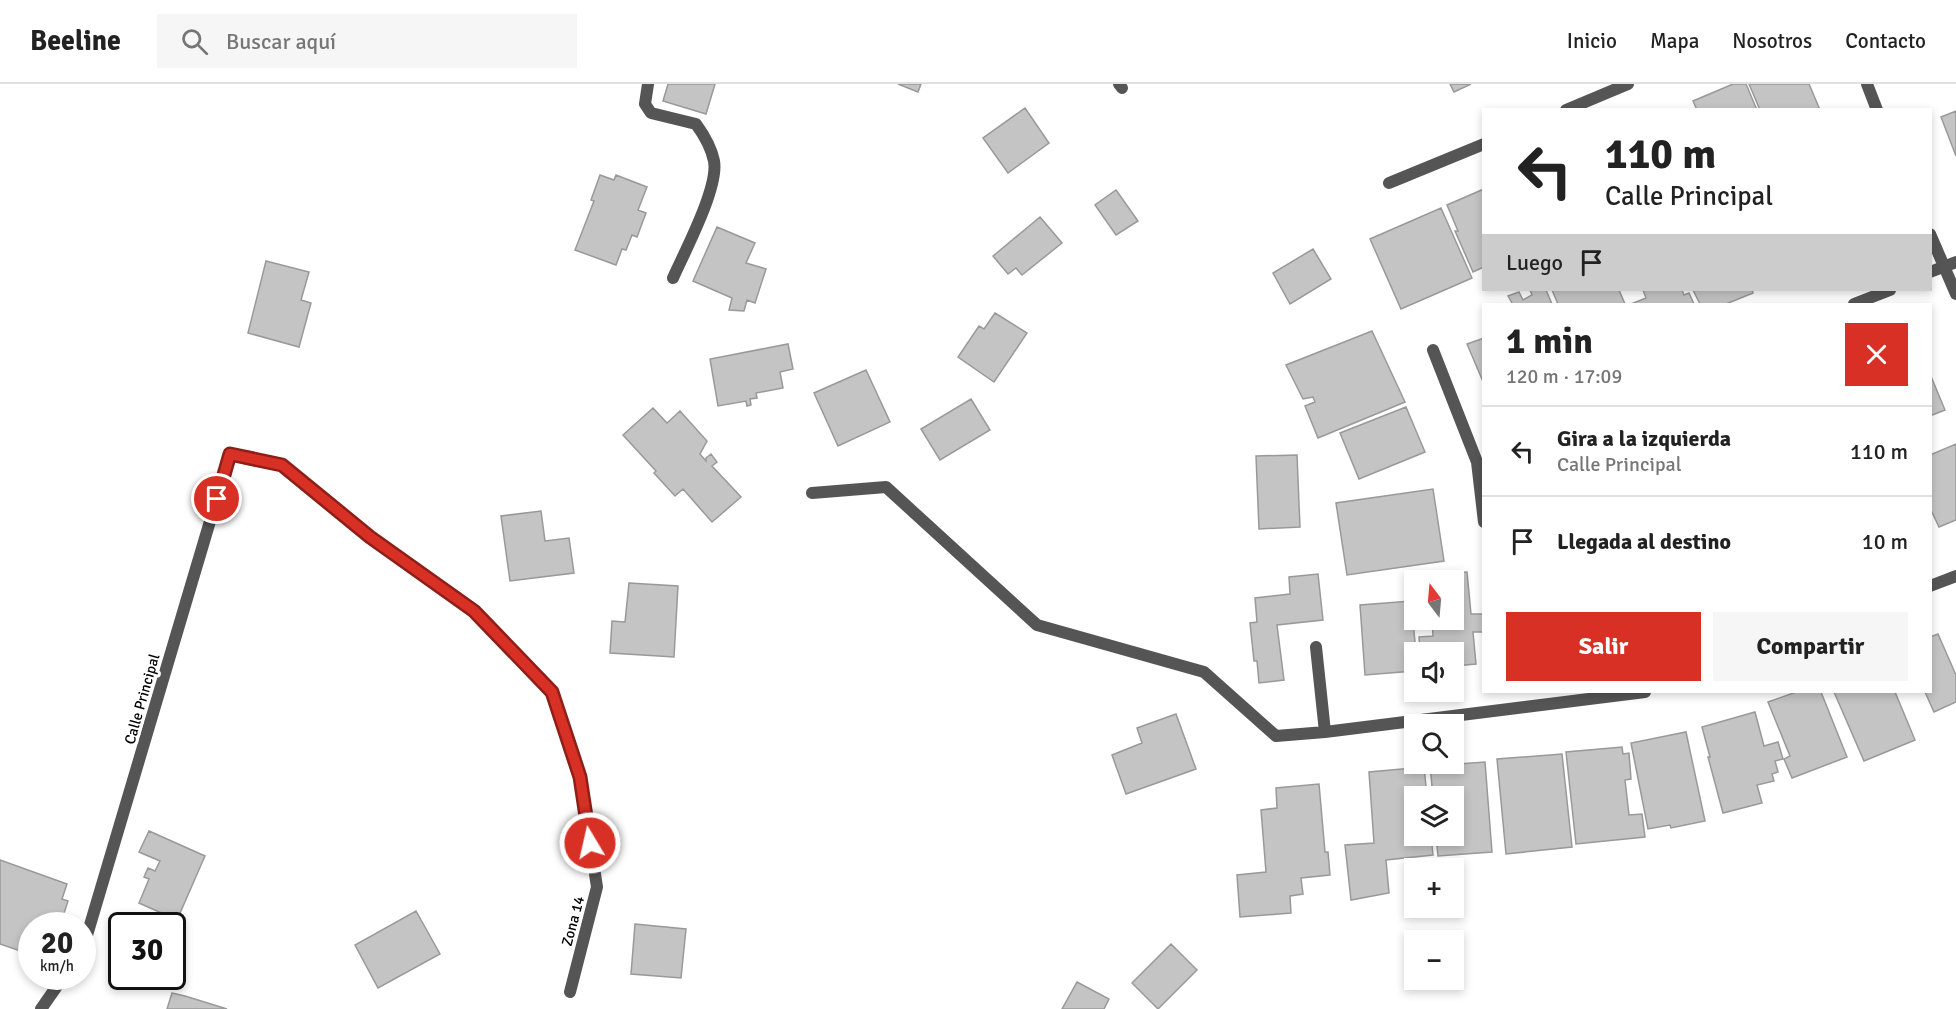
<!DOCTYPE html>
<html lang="es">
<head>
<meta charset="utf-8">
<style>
	body { margin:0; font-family:Signika,sans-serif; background:#f6f6f6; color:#222; height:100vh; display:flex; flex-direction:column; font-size:22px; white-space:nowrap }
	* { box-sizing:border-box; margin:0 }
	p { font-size:20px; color:#767676 }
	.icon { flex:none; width:33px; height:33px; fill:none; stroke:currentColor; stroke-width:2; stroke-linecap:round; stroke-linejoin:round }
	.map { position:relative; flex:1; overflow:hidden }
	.details { position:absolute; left:1482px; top:219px; width:450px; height:390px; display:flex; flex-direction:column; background:#fff; border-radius:0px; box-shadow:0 3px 9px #0003 }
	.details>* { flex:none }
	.hud { position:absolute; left:1482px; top:24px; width:450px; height:183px; border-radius:0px; box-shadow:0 3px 9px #0003; background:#fff; color:#222; overflow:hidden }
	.needle { width:39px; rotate:344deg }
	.buttons { position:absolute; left:1404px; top:486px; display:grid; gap:12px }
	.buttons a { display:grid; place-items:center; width:60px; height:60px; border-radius:0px; background:#fff; box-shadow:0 3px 9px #0003; font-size:30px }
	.speed { position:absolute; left:18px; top:828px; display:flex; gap:12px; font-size:30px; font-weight:700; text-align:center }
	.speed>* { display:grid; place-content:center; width:78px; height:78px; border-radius:50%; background:#fff; box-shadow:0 3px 9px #0003; line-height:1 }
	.speed small { font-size:15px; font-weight:400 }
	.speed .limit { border:3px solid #111; border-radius:9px; background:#fff; color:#111 }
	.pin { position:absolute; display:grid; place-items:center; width:51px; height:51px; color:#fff; margin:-26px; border:3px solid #fff; border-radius:50%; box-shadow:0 2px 6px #0007 }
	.me { position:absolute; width:66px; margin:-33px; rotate:351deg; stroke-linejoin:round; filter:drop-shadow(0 0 4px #0008) }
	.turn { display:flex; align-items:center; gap:21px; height:126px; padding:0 24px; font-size:27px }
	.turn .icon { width:78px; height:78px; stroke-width:2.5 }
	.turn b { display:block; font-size:42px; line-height:51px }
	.then { display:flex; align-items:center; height:57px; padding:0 24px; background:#0003; gap:12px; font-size:22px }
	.round { display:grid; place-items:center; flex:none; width:63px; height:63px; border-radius:0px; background:#f6f6f6 }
	.summary { display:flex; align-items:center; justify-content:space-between; height:102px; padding:0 24px }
	h1 { font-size:36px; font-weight:700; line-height:45px }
	.button { display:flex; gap:12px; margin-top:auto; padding:12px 24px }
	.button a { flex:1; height:69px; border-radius:0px; background:#d93025; color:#fff; font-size:24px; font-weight:700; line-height:69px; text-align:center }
	.button a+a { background:#f6f6f6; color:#222 }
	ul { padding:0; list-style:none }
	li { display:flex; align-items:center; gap:18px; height:90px; padding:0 24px; border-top:2px solid #e0e0e0 }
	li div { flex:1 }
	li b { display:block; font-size:22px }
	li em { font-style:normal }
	header { display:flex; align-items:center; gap:36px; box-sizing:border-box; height:84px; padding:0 30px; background:#fff; border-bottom:2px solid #e0e0e0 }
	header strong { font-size:28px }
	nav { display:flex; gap:33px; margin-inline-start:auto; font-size:21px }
	.search { width:420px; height:54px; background:#f6f6f6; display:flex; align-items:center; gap:15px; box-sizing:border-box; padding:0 21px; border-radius:0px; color:#767676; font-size:22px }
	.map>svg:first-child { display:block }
	.building { fill:#c4c4c4; stroke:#999; stroke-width:1.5 }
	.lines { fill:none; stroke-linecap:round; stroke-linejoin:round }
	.street { stroke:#555; stroke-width:12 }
	.route-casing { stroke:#8d1f18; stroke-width:15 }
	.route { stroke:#d93025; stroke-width:10 }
	.labels { text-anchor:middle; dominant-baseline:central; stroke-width:6; stroke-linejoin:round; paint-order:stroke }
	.street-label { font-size:15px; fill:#000; stroke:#fff }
</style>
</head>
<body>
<header>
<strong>Beeline</strong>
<div class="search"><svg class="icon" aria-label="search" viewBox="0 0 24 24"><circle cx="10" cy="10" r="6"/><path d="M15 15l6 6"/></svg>Buscar aquí</div>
<nav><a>Inicio</a><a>Mapa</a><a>Nosotros</a><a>Contacto</a></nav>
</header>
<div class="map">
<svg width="1956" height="925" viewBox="0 0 1956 925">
	<rect width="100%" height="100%" fill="#fff"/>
	<!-- building -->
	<path class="building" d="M 668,0 L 715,0 L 706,30 L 663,17 Z
		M 898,0 L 921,0 L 918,8 Z
		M 1450,0 L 1471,0 L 1454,8 Z
		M 1733,0 L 1746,0 L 1757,26 L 1697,26 L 1693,17 Z
		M 1749,0 L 1809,0 L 1820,26 L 1760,26 Z
		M 1025,24 L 1049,59 L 1008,89 L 983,54 Z
		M 1956,27 L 1956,72 L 1941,33 Z
		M 600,91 L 614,96 L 616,91 L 647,103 L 638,126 L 646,129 L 637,153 L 632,151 L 626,166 L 622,165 L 616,181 L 575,166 L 594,117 L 591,116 Z
		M 1484,105 L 1484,183 L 1473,188 L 1455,147 L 1458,147 L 1447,121 Z
		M 1116,106 L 1138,137 L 1116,151 L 1095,121 Z
		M 1441,124 L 1472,194 L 1401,225 L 1370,155 Z
		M 1040,133 L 1062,159 L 1022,191 L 1016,184 L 1008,190 L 993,172 Z
		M 717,143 L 755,159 L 746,179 L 766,185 L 755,219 L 747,216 L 744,227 L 729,226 L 732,214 L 693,197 Z
		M 1313,165 L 1331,195 L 1290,220 L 1273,189 Z
		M 266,177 L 309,188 L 301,216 L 311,219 L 299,263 L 248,249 Z
		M 1530,206 L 1546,206 L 1552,220 L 1509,220 L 1512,219 L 1508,212 L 1519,208 L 1523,216 L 1532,211 Z
		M 1552,206 L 1619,206 L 1625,220 L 1558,220 Z
		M 1643,206 L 1682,206 L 1684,211 L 1689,209 L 1694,220 L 1631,220 L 1646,214 Z
		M 1693,206 L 1752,206 L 1753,209 L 1726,220 L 1700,220 Z
		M 995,229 L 1027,249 L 994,298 L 958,273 L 979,242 L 984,245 Z
		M 1372,247 L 1405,318 L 1318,354 L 1305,322 L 1315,318 L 1313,313 L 1303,315 L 1286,281 Z
		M 1484,254 L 1484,300 L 1467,260 Z
		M 788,260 L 793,285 L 780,288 L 783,304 L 756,309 L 757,314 L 750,315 L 751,321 L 747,322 L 746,317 L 718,322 L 710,275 Z
		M 866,286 L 890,338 L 838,362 L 814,309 Z
		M 1930,290 L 1945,326 L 1930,332 Z
		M 971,315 L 990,346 L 940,376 L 921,345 Z
		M 1406,323 L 1425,368 L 1359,395 L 1340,349 Z
		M 653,324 L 667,339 L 680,327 L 707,357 L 700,370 L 706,377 L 706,374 L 711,370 L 717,378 L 712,382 L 741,413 L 712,438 L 683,405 L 675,412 L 654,389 L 656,387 L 623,351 Z
		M 1956,360 L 1956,436 L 1939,443 L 1930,424 L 1930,371 Z
		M 1297,371 L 1300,443 L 1259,445 L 1256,372 Z
		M 1433,405 L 1444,477 L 1347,491 L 1336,419 Z
		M 541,427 L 545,457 L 569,454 L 574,489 L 510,497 L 501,432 Z
		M 1467,488 L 1471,530 L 1484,530 L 1484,548 L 1473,548 L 1476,580 L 1454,582 L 1454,568 L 1420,568 L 1419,553 L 1433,552 L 1432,536 L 1454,536 L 1454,496 L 1428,496 L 1428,491 Z
		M 1318,490 L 1323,536 L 1277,541 L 1284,596 L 1259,599 L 1257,577 L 1254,577 L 1250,539 L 1257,538 L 1255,514 L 1290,510 L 1289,493 Z
		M 629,499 L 678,502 L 674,573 L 610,569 L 612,537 L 625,538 Z
		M 1411,517 L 1416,568 L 1414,568 L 1414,587 L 1365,591 L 1360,521 Z
		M 1938,550 L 1956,591 L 1956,618 L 1934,628 L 1925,608 L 1930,608 L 1930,553 Z
		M 1796,608 L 1821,608 L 1847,673 L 1792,694 L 1784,675 L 1790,672 L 1768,618 Z
		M 1834,608 L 1895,608 L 1915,656 L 1864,677 Z
		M 1755,628 L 1764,662 L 1778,658 L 1783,675 L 1775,677 L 1778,688 L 1772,690 L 1774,697 L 1757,701 L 1762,719 L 1723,729 L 1708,673 L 1710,673 L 1702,643 Z
		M 1176,630 L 1196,685 L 1126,710 L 1112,671 L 1142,659 L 1137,644 Z
		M 1686,648 L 1705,737 L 1671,744 L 1670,741 L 1648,745 L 1631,659 Z
		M 1622,663 L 1623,670 L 1629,669 L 1631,695 L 1625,696 L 1629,731 L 1642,730 L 1645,753 L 1576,760 L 1566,668 Z
		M 1562,670 L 1572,763 L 1506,770 L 1497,675 Z
		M 1485,678 L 1492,768 L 1438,772 L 1436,752 L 1454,752 L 1454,712 L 1433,712 L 1430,682 Z
		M 1424,683 L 1427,712 L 1414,712 L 1414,752 L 1431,752 L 1433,771 L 1386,776 L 1389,809 L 1351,816 L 1345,761 L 1374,759 L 1369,688 Z
		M 1319,700 L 1325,768 L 1328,768 L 1330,791 L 1301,794 L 1303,810 L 1290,812 L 1291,829 L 1240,833 L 1237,791 L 1266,788 L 1261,726 L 1277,724 L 1276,704 Z
		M 149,747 L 205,772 L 177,836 L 139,819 L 149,795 L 144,793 L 148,784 L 155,787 L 160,777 L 139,768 Z
		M 0,776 L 67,800 L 62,815 L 68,817 L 60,842 L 32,842 L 32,871 L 0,860 Z
		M 416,827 L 440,870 L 378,904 L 355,861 Z
		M 635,840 L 686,845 L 681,894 L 631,890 Z
		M 1171,860 L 1197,886 L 1158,925 L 1132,899 Z
		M 1077,898 L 1109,915 L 1104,925 L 1062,925 Z
		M 172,909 L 185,912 L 227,925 L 167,925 Z"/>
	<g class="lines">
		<!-- street -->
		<path class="street" d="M 648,0 L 645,20 L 651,29 L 696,40 C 704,51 711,62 714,77 C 719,103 685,167 673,194
			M 1119,0 L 1122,4
			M 1867,0 L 1877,26
			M 1566,26 L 1628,0
			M 1389,99 L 1484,60
			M 1930,150 L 1956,210
			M 1930,188 L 1956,178
			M 1854,220 L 1890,206
			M 1433,266 L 1477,378 L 1484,438
			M 812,409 L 886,403 L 1037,541 L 1204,588 L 1276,652 L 1325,648 L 1645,608
			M 1930,502 L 1956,492
			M 1316,563 L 1325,648
			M 82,868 L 230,370 L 282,381 L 370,453 L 474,527 L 552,608 L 580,693 L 597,803 L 570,908
			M 41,925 L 64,892"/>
	</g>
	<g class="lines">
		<defs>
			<path id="route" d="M 217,415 L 230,370 L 282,381 L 370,453 L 474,527 L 552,608 L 580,693 L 590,759"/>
		</defs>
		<!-- route casing -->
		<use href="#route" class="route-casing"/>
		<!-- route -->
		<use href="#route" class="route"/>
	</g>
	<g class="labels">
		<!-- street labels -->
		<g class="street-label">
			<text transform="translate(142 615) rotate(-74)">Calle Principal</text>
			<text transform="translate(573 837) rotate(-75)">Zona 14</text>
		</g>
	</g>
</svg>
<div class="buttons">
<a><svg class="needle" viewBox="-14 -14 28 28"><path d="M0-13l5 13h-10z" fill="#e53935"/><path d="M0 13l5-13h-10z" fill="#767676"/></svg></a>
<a><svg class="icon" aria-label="sound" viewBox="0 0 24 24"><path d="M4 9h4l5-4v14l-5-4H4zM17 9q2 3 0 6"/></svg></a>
<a><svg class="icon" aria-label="search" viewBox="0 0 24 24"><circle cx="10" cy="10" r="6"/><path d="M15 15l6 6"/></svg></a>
<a><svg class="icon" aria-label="layers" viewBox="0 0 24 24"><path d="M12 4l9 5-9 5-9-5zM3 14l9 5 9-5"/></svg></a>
<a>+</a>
<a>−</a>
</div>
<div class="speed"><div>20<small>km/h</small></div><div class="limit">30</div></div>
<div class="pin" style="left:217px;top:415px;background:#d93025"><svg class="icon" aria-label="arrive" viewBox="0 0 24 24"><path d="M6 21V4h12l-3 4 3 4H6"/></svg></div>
<svg class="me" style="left:590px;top:759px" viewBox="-20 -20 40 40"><circle r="17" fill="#d93025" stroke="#fff" stroke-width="3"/><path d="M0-11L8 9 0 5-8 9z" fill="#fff"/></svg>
<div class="hud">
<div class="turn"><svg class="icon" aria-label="left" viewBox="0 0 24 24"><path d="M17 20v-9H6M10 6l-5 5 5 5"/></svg><div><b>110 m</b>Calle Principal</div></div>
<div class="then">Luego<svg class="icon" aria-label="arrive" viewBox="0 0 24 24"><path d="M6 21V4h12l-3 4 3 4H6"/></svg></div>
</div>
<section class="details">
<div class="summary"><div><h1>1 min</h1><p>120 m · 17:09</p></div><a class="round" style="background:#d93025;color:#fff"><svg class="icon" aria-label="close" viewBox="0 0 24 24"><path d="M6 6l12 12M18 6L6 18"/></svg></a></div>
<ul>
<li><svg class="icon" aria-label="left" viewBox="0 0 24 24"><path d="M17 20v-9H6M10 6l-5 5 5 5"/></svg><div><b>Gira a la izquierda</b><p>Calle Principal</p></div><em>110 m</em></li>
<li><svg class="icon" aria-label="arrive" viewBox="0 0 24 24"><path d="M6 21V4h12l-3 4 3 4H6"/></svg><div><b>Llegada al destino</b></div><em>10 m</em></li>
</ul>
<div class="button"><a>Salir</a><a>Compartir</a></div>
</section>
</div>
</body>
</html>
